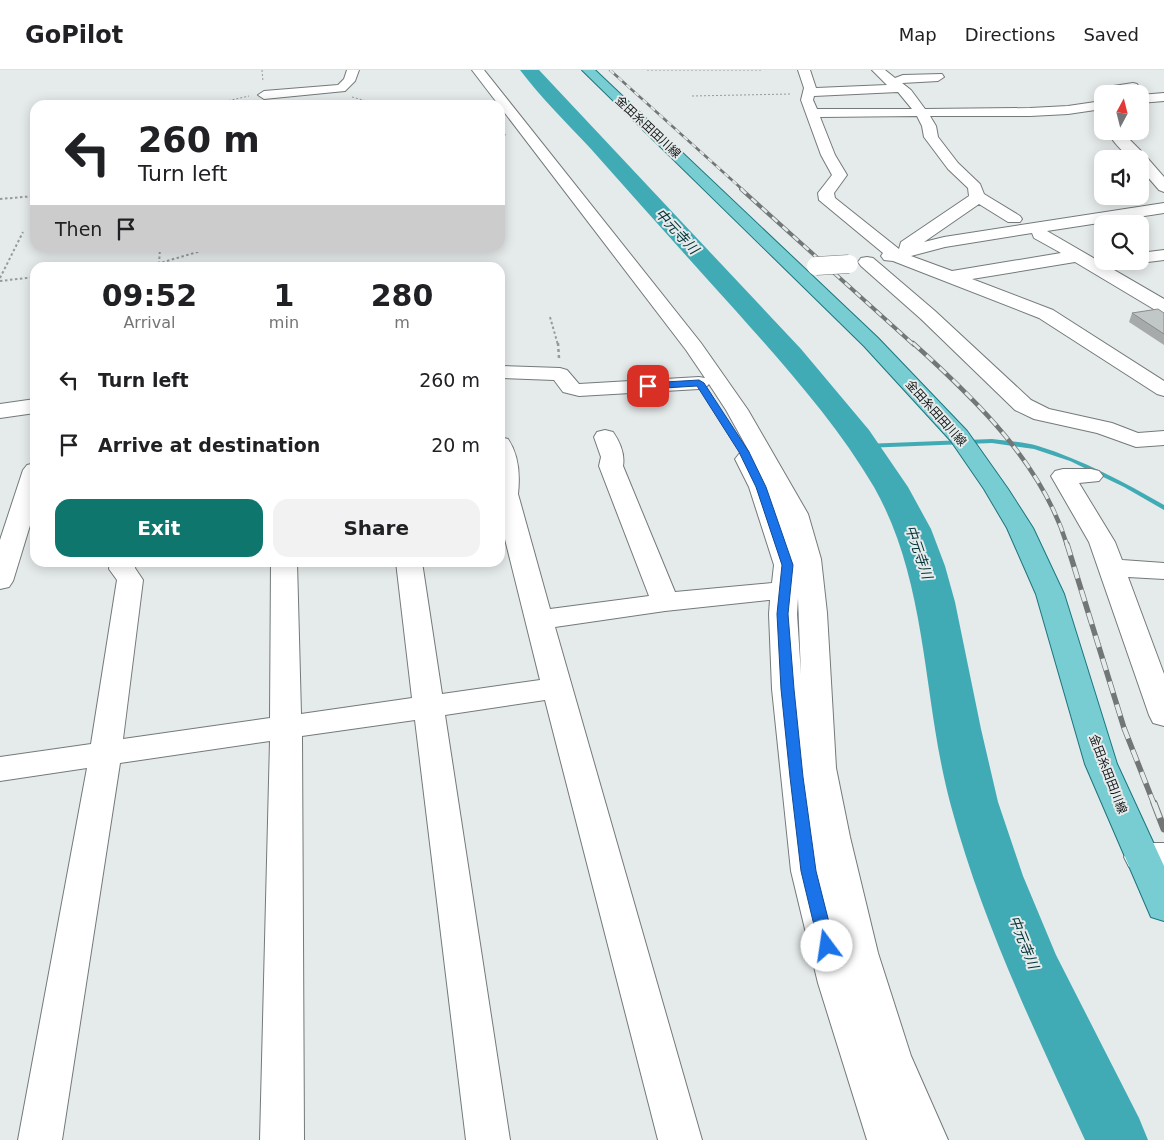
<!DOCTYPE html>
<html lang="en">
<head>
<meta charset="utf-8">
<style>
	body { margin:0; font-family:"DejaVu Sans","Noto Sans JP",sans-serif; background:#f2f2f2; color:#202124; height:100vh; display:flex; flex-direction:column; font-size:19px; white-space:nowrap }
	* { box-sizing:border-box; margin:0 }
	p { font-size:16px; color:#757577 }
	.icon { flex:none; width:28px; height:28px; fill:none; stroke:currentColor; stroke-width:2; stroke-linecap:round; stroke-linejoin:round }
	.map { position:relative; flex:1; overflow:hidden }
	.sheet { position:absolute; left:30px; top:192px; width:475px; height:305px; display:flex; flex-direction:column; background:#fff; border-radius:15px; box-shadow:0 2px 12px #0003 }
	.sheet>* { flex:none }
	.guide { position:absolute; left:30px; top:30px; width:475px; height:152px; border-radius:15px; box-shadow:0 2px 12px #0003; background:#fff; color:#202124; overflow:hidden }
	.needle { width:32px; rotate:7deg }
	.buttons { position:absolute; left:1094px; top:15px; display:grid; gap:10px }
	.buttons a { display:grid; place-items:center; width:55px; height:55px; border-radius:10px; background:#fff; box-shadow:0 2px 12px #0003; font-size:25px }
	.pin { position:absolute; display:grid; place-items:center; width:42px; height:42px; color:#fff; margin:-21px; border-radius:10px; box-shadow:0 2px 8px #0006 }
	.me { position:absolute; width:55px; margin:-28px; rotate:346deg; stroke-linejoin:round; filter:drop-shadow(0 0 4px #0008) }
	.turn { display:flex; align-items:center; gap:18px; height:105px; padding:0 25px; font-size:22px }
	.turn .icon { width:65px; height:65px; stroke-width:2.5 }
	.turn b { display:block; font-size:35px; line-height:42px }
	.then { display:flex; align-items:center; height:48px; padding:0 25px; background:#0003; gap:10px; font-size:19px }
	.eta { display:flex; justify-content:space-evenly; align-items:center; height:85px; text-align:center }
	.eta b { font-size:30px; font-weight:700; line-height:35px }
	.action { display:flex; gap:10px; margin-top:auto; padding:10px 25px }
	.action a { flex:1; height:58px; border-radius:15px; background:#0f766e; color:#fff; font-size:20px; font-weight:700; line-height:58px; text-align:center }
	.action a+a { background:#f2f2f2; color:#202124 }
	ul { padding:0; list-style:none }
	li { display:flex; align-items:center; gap:15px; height:65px; padding:0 25px }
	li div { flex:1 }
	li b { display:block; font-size:19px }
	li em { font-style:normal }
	header { display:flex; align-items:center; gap:30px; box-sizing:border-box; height:70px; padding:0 25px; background:#fff; border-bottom:1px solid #e0e0e0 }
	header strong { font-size:24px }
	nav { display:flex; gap:28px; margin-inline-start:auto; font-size:18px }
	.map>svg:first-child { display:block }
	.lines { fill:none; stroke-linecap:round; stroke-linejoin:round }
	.stream { fill:#40abb4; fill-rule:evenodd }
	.river { fill:#40abb4; fill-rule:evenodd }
	.minor-casing { stroke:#74797a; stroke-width:2 }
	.major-casing { stroke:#1a767d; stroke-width:2 }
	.path-far2 { stroke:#969a9b; stroke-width:1; stroke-dasharray:2 2; stroke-linecap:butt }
	.path-far1 { stroke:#969a9b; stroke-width:2; stroke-dasharray:2.5 2.5; stroke-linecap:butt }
	.path { stroke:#969a9b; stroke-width:2.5; stroke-dasharray:3 3; stroke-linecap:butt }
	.minor { fill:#fff; fill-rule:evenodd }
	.major { fill:#78cdd3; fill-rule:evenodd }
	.rail-far4-casing { stroke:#727676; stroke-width:2.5 }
	.rail-far3-casing { stroke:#727676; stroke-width:4 }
	.rail-far2-casing { stroke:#727676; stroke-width:4.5 }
	.rail-far1-casing { stroke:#727676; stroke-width:5.5 }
	.rail-casing { stroke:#727676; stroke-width:7 }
	.rail-far4 { stroke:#e5eaeb; stroke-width:2; stroke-dasharray:5.5; stroke-linecap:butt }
	.rail-far3 { stroke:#e5eaeb; stroke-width:2.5; stroke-dasharray:7; stroke-linecap:butt }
	.rail-far2 { stroke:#e5eaeb; stroke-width:3; stroke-dasharray:9; stroke-linecap:butt }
	.rail-far1 { stroke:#e5eaeb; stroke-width:4; stroke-dasharray:12; stroke-linecap:butt }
	.rail { stroke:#e5eaeb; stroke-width:5; stroke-dasharray:16; stroke-linecap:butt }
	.minor-bridge-casing { stroke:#74797a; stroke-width:19; stroke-linecap:butt }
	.minor-bridge { stroke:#fff; stroke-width:18 }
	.wall { fill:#a6aaaa }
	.building { fill:#c1c6c6; stroke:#878b8b }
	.route { fill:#1a73e8; stroke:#114b97 }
	.labels { text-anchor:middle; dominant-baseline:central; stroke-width:4; stroke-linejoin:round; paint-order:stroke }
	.street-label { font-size:12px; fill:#121414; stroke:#e5eaeb }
	.water-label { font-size:14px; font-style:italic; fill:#003236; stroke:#e5eaeb }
</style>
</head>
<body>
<header>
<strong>GoPilot</strong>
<nav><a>Map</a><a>Directions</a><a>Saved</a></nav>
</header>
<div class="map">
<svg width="1164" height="1070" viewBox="0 0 1164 1070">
	<rect width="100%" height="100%" fill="#e5eaeb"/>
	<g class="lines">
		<!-- stream -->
		<path class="stream" d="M 992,369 C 1007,371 1024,372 1038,376 C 1083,390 1124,412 1164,435 L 1164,440 L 1124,417 L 1070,391 L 1034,379 L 992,373 L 864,378 L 861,376 L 864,374 Z"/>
		<!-- river -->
		<path class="river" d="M 520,0 L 539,0 L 801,279 L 869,360 L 908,417 L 931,459 L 945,496 L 955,532 L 981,659 L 998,732 L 1023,806 L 1056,885 L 1139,1048 L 1148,1070 L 1085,1070 C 1034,959 983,854 951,736 C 922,630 929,514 874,417 C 837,354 784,295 736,241 C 687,187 639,133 591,79 C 567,53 541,28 520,0 Z"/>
		<defs>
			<path id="minor" d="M 347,0 L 359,0 L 355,11 L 345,21 L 264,29 L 258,25 L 264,21 L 338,15 L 344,9 Z
				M 472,0 L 484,0 L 701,273 L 748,340 L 808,444 L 821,489 L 827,543 L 836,698 L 850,767 L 878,883 L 911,986 L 948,1070 L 867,1070 L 818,913 L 791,801 L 772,619 L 769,544 L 770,530 L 768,530 L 665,541 L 555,557 L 702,1070 L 658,1070 L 545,630 L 445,645 L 510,1070 L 466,1070 L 415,650 L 302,666 L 304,1070 L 260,1070 L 270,671 L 120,693 L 62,1070 L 18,1070 L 87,698 L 0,711 L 0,687 L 91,674 L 117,510 L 109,499 L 110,492 L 136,492 L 135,498 L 143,510 L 123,669 L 270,648 L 271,492 L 297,492 L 301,644 L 412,628 L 396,492 L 422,492 L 442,624 L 540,610 L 500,449 L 500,367 L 508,369 C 519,385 520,406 518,424 L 550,539 L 649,526 L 599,396 L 601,387 L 594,367 L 597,362 L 605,360 L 613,362 C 620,372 625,384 623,396 L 675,522 L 772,513 L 774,495 L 749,417 L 735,389 L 739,384 L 750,383 L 726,340 L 709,314 L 706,317 L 699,319 L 579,326 L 563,322 L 554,310 L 500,308 L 500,296 L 560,298 L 567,300 L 579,314 L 699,307 L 705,308 L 686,280 ZM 798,528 L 801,605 L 797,544 Z
				M 798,0 L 810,0 L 816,18 L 887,15 L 872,0 L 885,0 L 895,8 L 903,5 L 942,4 L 944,7 L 938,11 L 902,13 L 911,20 L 925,39 L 1030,38 L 1068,36 L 1102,31 L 1102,39 L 1068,44 L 1030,46 L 930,46 L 936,56 L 938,67 L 958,93 L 980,114 L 984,124 L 1020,146 L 1022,149 L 1020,152 L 1008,152 L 979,134 L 924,172 L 944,167 L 1164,133 L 1164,143 L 1047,161 L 1164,229 L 1164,243 L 1157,241 L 1075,192 L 972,209 L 1053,240 L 1164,311 L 1164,326 L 1157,324 L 1039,248 L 893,191 L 884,190 L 881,186 L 883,183 L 819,130 L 818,123 L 832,105 L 821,85 L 801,30 L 804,18 ZM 898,22 L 912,39 L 817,39 L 813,30 L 814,26 ZM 917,46 L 922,56 L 924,67 L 948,99 L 968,118 L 969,126 L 901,172 L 899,179 L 835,128 L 834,123 L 847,105 L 835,85 L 820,47 ZM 1032,163 L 1034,168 L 1061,183 L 952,201 L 911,186 L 945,177 Z
				M 1133,13 L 1137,14 L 1139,17 L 1137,20 L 1118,24 L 1106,24 L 1107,17 Z
				M 1164,23 L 1164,31 L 1140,33 L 1140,25 Z
				M 1106,61 L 1121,61 L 1143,83 L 1164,107 L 1164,122 L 1159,120 L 1140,98 L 1140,89 C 1126,89 1114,72 1106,61 Z
				M 1164,180 L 1164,190 L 1140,193 L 1134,191 L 1140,191 L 1140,183 Z
				M 867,187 L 873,188 L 935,241 L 1031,330 L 1049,339 L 1112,353 L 1138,363 L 1164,361 L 1164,375 L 1136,377 L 1097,363 L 1034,349 L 1015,340 L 921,249 L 861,196 L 858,192 L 861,188 Z
				M 35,329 L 35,343 L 0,348 L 0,334 Z
				M 35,393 L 35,439 L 13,511 L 9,517 L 0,519 L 0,470 L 23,400 L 27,395 Z
				M 1063,399 L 1091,399 L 1099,401 L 1103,406 L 1099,411 L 1079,413 L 1115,472 L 1122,490 L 1164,493 L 1164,509 L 1128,507 L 1164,604 L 1164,656 L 1153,653 L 1149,645 L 1089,472 L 1051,406 L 1055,401 Z
				M 1141,773 L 1164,773 L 1164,801 L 1141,801 L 1129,797 L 1124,787 L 1129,777 Z"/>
			<path id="major" d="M 582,0 L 595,0 L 878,268 L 967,361 L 1008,419 L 1033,458 L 1064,524 L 1117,694 L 1164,796 L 1164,851 L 1151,847 L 1085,694 L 1036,524 L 1007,458 L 984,419 L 951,371 L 864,276 Z"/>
		</defs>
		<!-- minor casing -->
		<use href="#minor" class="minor-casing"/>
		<!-- major casing -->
		<use href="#major" class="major-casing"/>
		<!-- path-far2 -->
		<path class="path-far2" d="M 262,0 L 263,12
			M 647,0 L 761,0
			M 692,26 L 791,24
			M 352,27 L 381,35
			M 209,35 L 249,26
			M 500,64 L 507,65"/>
		<!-- path-far1 -->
		<path class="path-far1" d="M 0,129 L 35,126
			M 159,194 L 160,178
			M 143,198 L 211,178
			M 0,208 L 23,162
			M 0,211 L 35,207
			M 550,247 L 558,275"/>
		<!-- path -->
		<path class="path" d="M 558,273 L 559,288"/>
		<!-- minor -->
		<use href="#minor" class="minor"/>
		<!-- major -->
		<use href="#major" class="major"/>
		<defs>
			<path id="rail-far4" d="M 610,0 L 743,120"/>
			<path id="rail-far3" d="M 741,119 L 914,275"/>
			<path id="rail-far2" d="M 913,273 C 975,329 1042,393 1067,475"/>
			<path id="rail-far1" d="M 1067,474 L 1124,658 L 1154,734"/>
			<path id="rail" d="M 1154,733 L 1164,759"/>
		</defs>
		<!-- rail-far4 casing -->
		<use href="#rail-far4" class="rail-far4-casing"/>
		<!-- rail-far3 casing -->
		<use href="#rail-far3" class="rail-far3-casing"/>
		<!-- rail-far2 casing -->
		<use href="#rail-far2" class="rail-far2-casing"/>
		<!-- rail-far1 casing -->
		<use href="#rail-far1" class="rail-far1-casing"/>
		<!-- rail casing -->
		<use href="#rail" class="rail-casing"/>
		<!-- rail-far4 -->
		<use href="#rail-far4" class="rail-far4"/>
		<!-- rail-far3 -->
		<use href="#rail-far3" class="rail-far3"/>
		<!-- rail-far2 -->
		<use href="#rail-far2" class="rail-far2"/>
		<!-- rail-far1 -->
		<use href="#rail-far1" class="rail-far1"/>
		<!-- rail -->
		<use href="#rail" class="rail"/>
		<defs>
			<path id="minor-bridge" d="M 816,196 L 849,194"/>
		</defs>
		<!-- minor-bridge casing -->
		<use href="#minor-bridge" class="minor-bridge-casing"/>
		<!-- minor-bridge -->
		<use href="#minor-bridge" class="minor-bridge"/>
	</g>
	<!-- wall -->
	<path class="wall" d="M 1132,243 L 1164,243 L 1164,275 L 1129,252 Z"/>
	<!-- building -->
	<path class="building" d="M 1158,239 L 1164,243 L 1164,264 L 1132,243 Z"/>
	<!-- route -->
	<path class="route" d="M 699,310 L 704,313 L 749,382 L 766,417 L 793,495 L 788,544 L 794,619 L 803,707 L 816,801 L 835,876 L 833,880 L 827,882 L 822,880 L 819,876 L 801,801 L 790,707 L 781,619 L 777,544 L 782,495 L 756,417 L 739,382 L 697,316 L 648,319 L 643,316 L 648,313 Z"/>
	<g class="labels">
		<!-- street labels -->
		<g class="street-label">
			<text transform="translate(648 57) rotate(43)">金田糸田田川線</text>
			<text transform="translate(936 343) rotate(48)">金田糸田田川線</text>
			<text transform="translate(1108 704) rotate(69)">金田糸田田川線</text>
		</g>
		<!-- water labels -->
		<g class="water-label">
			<text transform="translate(677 161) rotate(47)">中元寺川</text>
			<text transform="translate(919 482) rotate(71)">中元寺川</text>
			<text transform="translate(1024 872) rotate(68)">中元寺川</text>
		</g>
	</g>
</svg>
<div class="buttons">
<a><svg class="needle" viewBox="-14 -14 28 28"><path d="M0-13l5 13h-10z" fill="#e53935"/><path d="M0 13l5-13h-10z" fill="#757577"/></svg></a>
<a><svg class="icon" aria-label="sound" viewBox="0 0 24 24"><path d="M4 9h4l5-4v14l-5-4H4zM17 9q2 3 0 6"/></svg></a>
<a><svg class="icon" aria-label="search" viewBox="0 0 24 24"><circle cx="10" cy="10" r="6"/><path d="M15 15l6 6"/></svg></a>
</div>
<div class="pin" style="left:648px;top:316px;background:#d93025"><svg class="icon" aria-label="arrive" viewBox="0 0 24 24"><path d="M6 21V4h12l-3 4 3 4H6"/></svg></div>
<svg class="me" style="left:827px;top:876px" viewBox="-20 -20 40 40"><circle r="19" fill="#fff"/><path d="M0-13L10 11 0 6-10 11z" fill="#1a73e8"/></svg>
<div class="guide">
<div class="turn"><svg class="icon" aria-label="left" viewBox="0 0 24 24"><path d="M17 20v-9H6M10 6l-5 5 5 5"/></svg><div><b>260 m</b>Turn left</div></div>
<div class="then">Then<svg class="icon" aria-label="arrive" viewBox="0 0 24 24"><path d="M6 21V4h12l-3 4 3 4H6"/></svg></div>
</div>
<section class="sheet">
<div class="eta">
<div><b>09:52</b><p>Arrival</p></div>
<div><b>1</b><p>min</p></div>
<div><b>280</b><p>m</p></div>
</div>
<ul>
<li><svg class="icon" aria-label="left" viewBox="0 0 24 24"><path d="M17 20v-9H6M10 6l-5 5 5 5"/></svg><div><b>Turn left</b></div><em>260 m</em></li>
<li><svg class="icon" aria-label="arrive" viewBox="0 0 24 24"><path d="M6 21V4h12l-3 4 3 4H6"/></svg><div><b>Arrive at destination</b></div><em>20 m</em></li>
</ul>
<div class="action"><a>Exit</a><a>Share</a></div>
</section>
</div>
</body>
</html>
